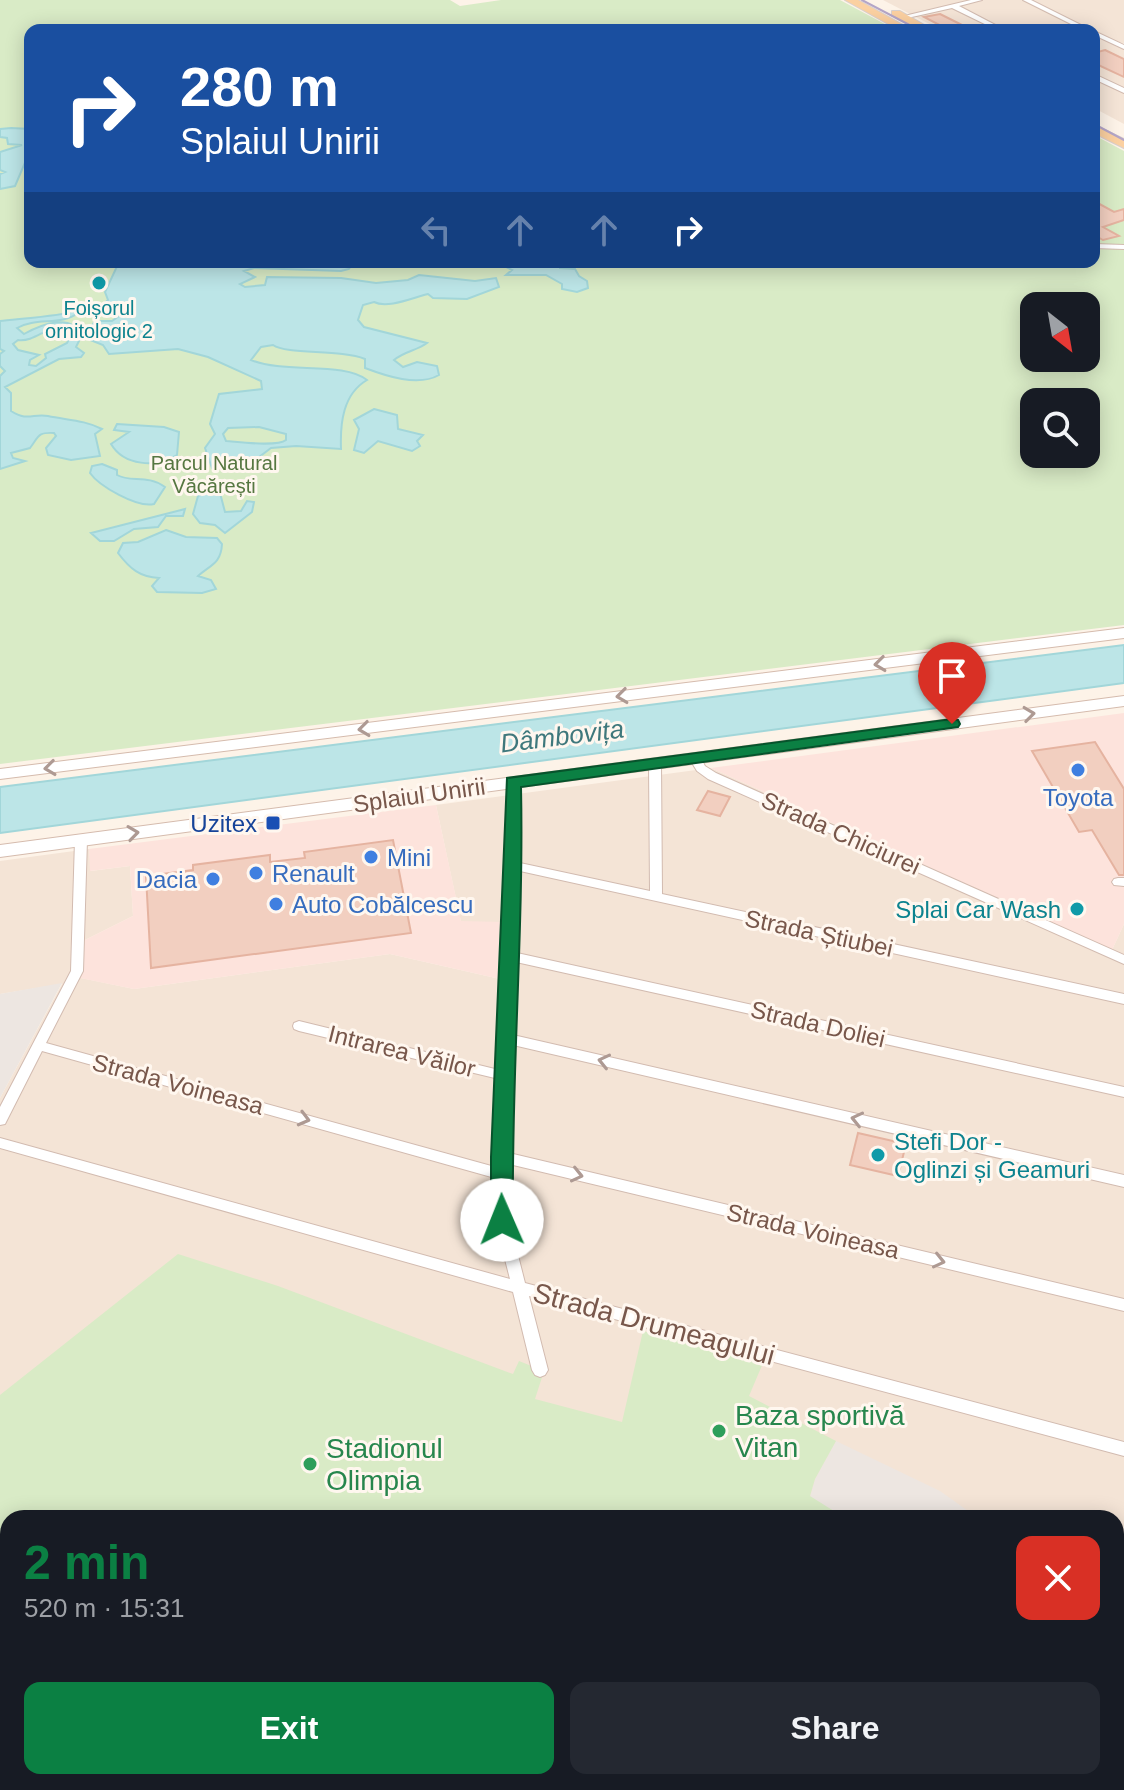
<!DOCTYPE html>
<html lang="en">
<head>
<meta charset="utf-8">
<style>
	body { margin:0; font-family:Helvetica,sans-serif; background:#242831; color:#f1f3f6; height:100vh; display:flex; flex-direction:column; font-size:30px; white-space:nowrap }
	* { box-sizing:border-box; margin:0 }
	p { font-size:26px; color:#9ea1a6 }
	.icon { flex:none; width:44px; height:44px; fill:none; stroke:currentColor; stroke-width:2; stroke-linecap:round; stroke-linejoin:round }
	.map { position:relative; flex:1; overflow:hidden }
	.panel { position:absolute; left:0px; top:1510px; width:1124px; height:280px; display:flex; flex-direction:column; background:#171b24; border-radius:24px 24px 0 0; box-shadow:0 4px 20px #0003 }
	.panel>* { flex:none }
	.top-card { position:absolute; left:24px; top:24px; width:1076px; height:244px; border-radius:16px; box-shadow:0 4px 20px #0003; background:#1a4fa0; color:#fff; overflow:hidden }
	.needle { width:52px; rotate:149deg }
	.fabs { position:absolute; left:1020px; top:292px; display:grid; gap:16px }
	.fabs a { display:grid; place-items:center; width:80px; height:80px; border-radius:16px; background:#171b24; box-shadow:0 4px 20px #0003; font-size:40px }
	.pin { position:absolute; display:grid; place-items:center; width:68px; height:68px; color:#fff; margin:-82px -34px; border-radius:50% 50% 50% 0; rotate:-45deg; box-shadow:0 0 8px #0007 }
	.pin .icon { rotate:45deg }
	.me { position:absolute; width:88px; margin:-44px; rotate:359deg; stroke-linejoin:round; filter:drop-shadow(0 0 6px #0008) }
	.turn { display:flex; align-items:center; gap:28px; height:168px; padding:0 24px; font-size:36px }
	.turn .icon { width:104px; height:104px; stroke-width:2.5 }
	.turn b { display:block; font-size:56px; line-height:68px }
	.lanes { display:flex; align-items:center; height:76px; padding:0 24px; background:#0003; justify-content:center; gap:40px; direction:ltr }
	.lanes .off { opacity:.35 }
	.round { display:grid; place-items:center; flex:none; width:84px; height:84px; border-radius:16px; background:#242831 }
	.overview { display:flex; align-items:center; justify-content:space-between; height:136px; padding:0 24px }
	h1 { font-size:48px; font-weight:700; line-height:60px; color:#0b8043 }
	.button { display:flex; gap:16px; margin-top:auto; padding:16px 24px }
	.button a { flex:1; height:92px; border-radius:16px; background:#0b8043; color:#fff; font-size:32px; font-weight:700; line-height:92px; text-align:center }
	.button a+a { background:#242831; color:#f1f3f6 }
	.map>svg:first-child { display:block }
	.residential { fill:#f4e4d6; fill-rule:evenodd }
	.commercial { fill:#fde3dc }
	.industrial { fill:#ede6e1 }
	.green { fill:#d9ebc6; fill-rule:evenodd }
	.water { fill:#bce5e7; stroke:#a2d6d9; stroke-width:2; fill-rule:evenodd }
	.building { fill:#f2cfc0; stroke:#e5b3a0; stroke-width:2 }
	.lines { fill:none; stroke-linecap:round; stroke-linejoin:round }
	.minor-casing { stroke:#d2bbb0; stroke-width:2 }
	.secondary-casing { stroke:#d5bbad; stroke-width:2 }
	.primary-casing { stroke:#d9d0cd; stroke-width:2 }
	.minor { fill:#fff; fill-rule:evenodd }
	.secondary { fill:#fff; fill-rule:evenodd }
	.primary { fill:#fbd0a1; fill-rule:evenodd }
	.tram { stroke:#b4a5c7; stroke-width:2 }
	.oneway { stroke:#ae9a93 }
	.route { fill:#0b8043; stroke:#07532c; stroke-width:2 }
	.culture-dot { fill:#0f9aa8; stroke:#fff7ef; stroke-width:3 }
	.shop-dot { fill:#3f7fe0; stroke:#fff7ef; stroke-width:3 }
	.transit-dot { fill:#1a4fb4; stroke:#fff7ef; stroke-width:3 }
	.leisure-dot { fill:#2e9e5b; stroke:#fff7ef; stroke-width:3 }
	.labels { text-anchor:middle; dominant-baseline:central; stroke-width:6; stroke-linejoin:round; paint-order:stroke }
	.far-culture-label { font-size:20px; fill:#0d838f; stroke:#fff7ef }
	.far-park-label { font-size:20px; fill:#567741; stroke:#fff7ef }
	.street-label { font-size:24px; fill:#78574b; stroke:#fff7ef }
	.shop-label { font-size:24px; fill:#366cbe; stroke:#fff7ef; text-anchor:start }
	.transit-label { font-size:24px; fill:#164399; stroke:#fff7ef; text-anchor:end }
	.culture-label { font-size:24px; fill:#0d838f; stroke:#fff7ef; text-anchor:end }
	.water-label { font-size:26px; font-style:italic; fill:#3f787c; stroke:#fff7ef }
	.near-street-label { font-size:28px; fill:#78574b; stroke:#fff7ef }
	.near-leisure-label { font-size:28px; fill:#27864d; stroke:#fff7ef; text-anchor:start }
</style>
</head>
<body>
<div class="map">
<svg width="1124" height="1790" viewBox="0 0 1124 1790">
	<rect width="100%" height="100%" fill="#fdf3e8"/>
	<!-- residential -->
	<path class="residential" d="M 883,0 L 1124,0 L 1124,43 L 1117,42 L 1124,47 L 1124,124 L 1094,108 L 1094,30 L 941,30 Z
		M 711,768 L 1112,950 L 1124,924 L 1124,1790 L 0,1790 L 0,1098 L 62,984 L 0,994 L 0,861 L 89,849 L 91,871 L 130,866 L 133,916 L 85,940 L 81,978 L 134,989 L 390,954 L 500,979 L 503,922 L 461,922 L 436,805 ZM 8,1518 L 1116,1518 L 1116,1782 L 8,1782 Z"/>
	<!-- commercial -->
	<path class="commercial" d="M 1124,713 L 1124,924 L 1112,950 L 711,768 Z
		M 436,805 L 461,921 L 503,922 L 500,979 L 390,954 L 134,989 L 80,978 L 85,940 L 133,916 L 130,866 L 90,871 L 89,849 Z"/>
	<!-- industrial -->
	<path class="industrial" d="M 62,983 L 0,1098 L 0,994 Z
		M 836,1441 L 940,1491 L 978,1518 L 845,1518 L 810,1497 L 815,1479 Z
		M 1116,1715 L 1124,1731 L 1124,1790 L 632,1790 L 611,1782 L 1116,1782 Z"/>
	<!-- green -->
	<path class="green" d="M 0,0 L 450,0 L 460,6 L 501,0 L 840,0 L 896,30 L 30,30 L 30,262 L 1094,262 L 1094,135 L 1124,151 L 1124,625 L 0,764 ZM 1034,306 L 1086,306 L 1086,358 L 1034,358 ZM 1034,402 L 1086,402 L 1086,454 L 1034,454 Z
		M 178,1254 L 278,1286 L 513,1374 L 519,1361 L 544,1371 L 535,1399 L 622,1422 L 643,1331 L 763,1363 L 749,1396 L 836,1441 L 815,1479 L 810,1496 L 845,1518 L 8,1518 L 8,1586 L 0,1577 L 0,1395 Z
		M 26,1782 L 611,1782 L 632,1790 L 20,1790 Z"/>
	<!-- water -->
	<path class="water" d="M 11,128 L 30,129 L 27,158 L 15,186 L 0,189 L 0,174 L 5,172 L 0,170 L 0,152 L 22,145 L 8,144 L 7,138 L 0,137 L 0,129 Z
		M 119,262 L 353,262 L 349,269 L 341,271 L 254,268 L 244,271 L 255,277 L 240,284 L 245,287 L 265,285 L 267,277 L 341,278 L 376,283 L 408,280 L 419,275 L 475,281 L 496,278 L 499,287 L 467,299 L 433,298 L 428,294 C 412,298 387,309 374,302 L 363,305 L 358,320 L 364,327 L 427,343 C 416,351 405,351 394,360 L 403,367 L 417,362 L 437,366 L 439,375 C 418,387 386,376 365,368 L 365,359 C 340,349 287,355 273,345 L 261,347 L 251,360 C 284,374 344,361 367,380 C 343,394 340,423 341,449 L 296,446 L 271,448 L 259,457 L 212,468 L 205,448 L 215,434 L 210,424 L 219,394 L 262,389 L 261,381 L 208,357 L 178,349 L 109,354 L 103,345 L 88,339 L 89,330 L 95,321 L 112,321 L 126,311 L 120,309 L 99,314 L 97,310 L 108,300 L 105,292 ZM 259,427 L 286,434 L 286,440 C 277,447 240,442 226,441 L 223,434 L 228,428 Z
		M 508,262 L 560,262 L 560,268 L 575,269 L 579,276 L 587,281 L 588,288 L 577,292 L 562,289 L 562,284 L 546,275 L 506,275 L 512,270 L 504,266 Z
		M 72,311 L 78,313 C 61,326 36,317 17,328 L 24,334 C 42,324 71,313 82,335 L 76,347 L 84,353 L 81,357 L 59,359 L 5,387 L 11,393 L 11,411 C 28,422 33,413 48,416 C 66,420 85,420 102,429 L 95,434 L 100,456 L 71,460 L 48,455 L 46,448 L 56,436 L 54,433 C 38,432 39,436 30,448 L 11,453 L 13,458 L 25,461 L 0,469 L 0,376 L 5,371 L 0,366 L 0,354 L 4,351 L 0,349 L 0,321 C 14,319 66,316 72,311 ZM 59,327 L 68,330 L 71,335 L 67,343 L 45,354 L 46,358 L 36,366 L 29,365 L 30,360 L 39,355 L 18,350 L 13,344 L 18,340 C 33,342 44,329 59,327 Z
		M 374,409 L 397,415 L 398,429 L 423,435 L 417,441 L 420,446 L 412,451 L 378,441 L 364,453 L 354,450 L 359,429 L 354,420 Z
		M 117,424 L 164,427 L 179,432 L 177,455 C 156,468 124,466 111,444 L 129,432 L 114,430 Z
		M 102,464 L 117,470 L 117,475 C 131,483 147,474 165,487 L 154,504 C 137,508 99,486 90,473 L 92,466 Z
		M 212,490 L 220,493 L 225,512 L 241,511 L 247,501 L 254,502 L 252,512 L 225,533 L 215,525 L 200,523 L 193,514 L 198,496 Z
		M 185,509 L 183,516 L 166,516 L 158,527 L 134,529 L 114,541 L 100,541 L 91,533 Z
		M 166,530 L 186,537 L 217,538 L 222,544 C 221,564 210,565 198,576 L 211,580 L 216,589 L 202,593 L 157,592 L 152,586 L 159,578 C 140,577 130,569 118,553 L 123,543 L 138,542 Z
		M 1124,645 L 1124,683 L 0,833 L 0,787 Z"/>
	<!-- building -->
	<path class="building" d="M 940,14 L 972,30 L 949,30 L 924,17 Z
		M 1105,50 L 1124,59 L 1124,77 L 1094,63 L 1094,53 Z
		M 1094,201 L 1114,212 L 1124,209 L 1124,220 L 1103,227 L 1119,236 L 1103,240 L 1094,235 Z
		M 1095,742 L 1124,789 L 1124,875 L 1119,875 L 1092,830 L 1079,832 L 1032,751 Z
		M 708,791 L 730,797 L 720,816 L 697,810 Z
		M 393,840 L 411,933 L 151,968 L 146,876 L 193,870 L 193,865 L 270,855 L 270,862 L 305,858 L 304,852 Z
		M 858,1133 L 906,1144 L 898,1176 L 850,1165 Z"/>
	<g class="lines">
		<defs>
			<path id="minor" d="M 971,0 L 982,0 L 959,6 L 1005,30 L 997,30 L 952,8 L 903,19 L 900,17 Z
				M 1023,0 L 1031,0 L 1091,30 L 1083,30 Z
				M 1094,31 L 1124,45 L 1124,49 L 1094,35 Z
				M 1094,74 L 1124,88 L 1124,93 L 1094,79 Z
				M 1094,244 L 1124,245 L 1124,249 L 1094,248 Z
				M 695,754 L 699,755 L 705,766 L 716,773 L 1124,955 L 1124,964 L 708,779 L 697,771 L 689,758 Z
				M 655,760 L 661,764 L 662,894 L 1124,994 L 1124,1004 L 520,871 L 517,953 L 1124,1087 L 1124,1097 L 516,962 L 513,1035 L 1124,1175 L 1124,1187 L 513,1045 L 509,1153 L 1124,1299 L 1124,1311 L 509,1164 L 509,1220 L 525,1283 L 1124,1442 L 1124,1456 L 529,1296 L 548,1370 L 545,1375 L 540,1377 L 535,1375 L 532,1370 L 513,1292 L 0,1148 L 0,1138 L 510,1279 L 495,1220 L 495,1178 L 42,1051 L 5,1124 L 0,1125 L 0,1107 L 71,971 L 75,840 L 81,836 L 87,840 L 83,971 L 46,1043 L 495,1167 L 499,1079 L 299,1031 L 294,1029 L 293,1026 L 294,1023 L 299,1021 L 499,1070 L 508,866 L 507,782 L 513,778 L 519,782 L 520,863 L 650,891 L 649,764 Z
				M 1118,878 L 1124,878 L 1124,886 L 1114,885 L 1112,882 L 1114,879 Z
				M 1116,1602 L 1124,1604 L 1124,1620 L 1116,1618 Z"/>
			<path id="secondary" d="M 1124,628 L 1124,638 L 0,779 L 0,769 Z
				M 1124,696 L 1124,706 L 0,857 L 0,845 Z"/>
			<path id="primary" d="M 845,0 L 858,0 L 912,30 L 899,30 Z
				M 892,11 L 900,11 L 933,30 L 920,30 L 892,15 Z
				M 1094,125 L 1124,139 L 1124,148 L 1094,133 Z"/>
		</defs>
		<!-- minor casing -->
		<use href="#minor" class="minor-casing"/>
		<!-- secondary casing -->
		<use href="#secondary" class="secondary-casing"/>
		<!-- primary casing -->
		<use href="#primary" class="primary-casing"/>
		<!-- minor -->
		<use href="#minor" class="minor"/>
		<!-- secondary -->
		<use href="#secondary" class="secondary"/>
		<!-- primary -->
		<use href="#primary" class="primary"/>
		<!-- tram -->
		<path class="tram" d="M 862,0 L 919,30
			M 1094,124 L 1124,140"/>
	</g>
	<!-- one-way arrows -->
	<defs><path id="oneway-chevron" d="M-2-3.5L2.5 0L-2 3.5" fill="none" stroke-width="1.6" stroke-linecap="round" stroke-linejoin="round" transform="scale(2)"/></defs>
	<g class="oneway">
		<use href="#oneway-chevron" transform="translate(880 664) rotate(173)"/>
		<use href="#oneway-chevron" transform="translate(622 696) rotate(173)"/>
		<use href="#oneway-chevron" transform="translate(1029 714) rotate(-7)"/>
		<use href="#oneway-chevron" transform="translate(364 729) rotate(173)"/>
		<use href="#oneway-chevron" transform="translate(50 768) rotate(173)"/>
		<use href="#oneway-chevron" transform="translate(133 833) rotate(-8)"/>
		<use href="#oneway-chevron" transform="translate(604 1061) rotate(-167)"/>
		<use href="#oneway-chevron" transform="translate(304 1119) rotate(15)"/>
		<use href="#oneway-chevron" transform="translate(857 1119) rotate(-167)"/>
		<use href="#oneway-chevron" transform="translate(577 1175) rotate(13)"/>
		<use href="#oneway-chevron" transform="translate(939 1261) rotate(13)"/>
	</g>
	<!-- route -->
	<path class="route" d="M 952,719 L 958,720 L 960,724 L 958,727 L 521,787 C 524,931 511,1075 513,1220 L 510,1226 L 502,1229 L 494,1226 L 491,1220 L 491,1157 L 507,778 Z"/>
	<!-- markers -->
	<g class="culture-dot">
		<circle cx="99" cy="283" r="8"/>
		<circle cx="1077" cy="909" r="8"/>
		<circle cx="878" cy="1155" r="8"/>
	</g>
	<g class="shop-dot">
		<circle cx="1078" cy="770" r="8"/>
		<circle cx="371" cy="857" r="8"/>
		<circle cx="256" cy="873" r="8"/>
		<circle cx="213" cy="879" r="8"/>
		<circle cx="276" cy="904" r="8"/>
	</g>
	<rect class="transit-dot" x="265" y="815" width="16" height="16" rx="4"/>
	<g class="leisure-dot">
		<circle cx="719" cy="1431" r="8"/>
		<circle cx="310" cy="1464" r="8"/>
	</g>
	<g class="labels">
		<!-- far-culture labels -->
		<g class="far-culture-label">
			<text x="99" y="308">Foișorul<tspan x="99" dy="23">ornitologic 2</tspan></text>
		</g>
		<!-- far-park labels -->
		<g class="far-park-label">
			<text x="214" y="463">Parcul Natural<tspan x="214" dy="23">Văcărești</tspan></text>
		</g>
		<!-- street labels -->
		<g class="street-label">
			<text transform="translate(419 795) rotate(-8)">Splaiul Unirii</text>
			<text transform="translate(841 833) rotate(24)">Strada Chiciurei</text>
			<text transform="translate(819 933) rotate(12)">Strada Știubei</text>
			<text transform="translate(818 1024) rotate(13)">Strada Doliei</text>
			<text transform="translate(402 1051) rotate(14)">Intrarea Văilor</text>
			<text transform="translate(178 1084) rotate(15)">Strada Voineasa</text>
			<text transform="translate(813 1231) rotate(13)">Strada Voineasa</text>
		</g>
		<!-- shop labels -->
		<g class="shop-label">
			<text x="1078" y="797" text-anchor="middle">Toyota</text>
			<text x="387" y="857">Mini</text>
			<text x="272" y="873">Renault</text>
			<text x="197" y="879" text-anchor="end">Dacia</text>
			<text x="292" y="904">Auto Cobălcescu</text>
		</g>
		<!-- transit labels -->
		<g class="transit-label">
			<text x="257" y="823">Uzitex</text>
		</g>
		<!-- culture labels -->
		<g class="culture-label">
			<text x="1061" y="909">Splai Car Wash</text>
			<text x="894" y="1141" text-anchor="start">Stefi Dor -<tspan x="894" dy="28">Oglinzi și Geamuri</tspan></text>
		</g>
		<!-- water labels -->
		<g class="water-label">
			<text transform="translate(562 736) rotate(-7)">Dâmbovița</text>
		</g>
		<!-- near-street labels -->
		<g class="near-street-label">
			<text transform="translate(654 1324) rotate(15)">Strada Drumeagului</text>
		</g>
		<!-- near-leisure labels -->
		<g class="near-leisure-label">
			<text x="735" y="1415">Baza sportivă<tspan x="735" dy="32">Vitan</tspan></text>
			<text x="326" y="1448">Stadionul<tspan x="326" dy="32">Olimpia</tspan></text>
		</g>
	</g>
</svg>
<div class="fabs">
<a><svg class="needle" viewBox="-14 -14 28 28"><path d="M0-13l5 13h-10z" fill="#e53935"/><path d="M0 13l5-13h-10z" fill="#9ea1a6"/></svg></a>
<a><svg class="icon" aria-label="search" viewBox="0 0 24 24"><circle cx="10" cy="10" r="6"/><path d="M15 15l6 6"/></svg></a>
</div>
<div class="pin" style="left:952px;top:724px;background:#d93025"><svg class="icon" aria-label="arrive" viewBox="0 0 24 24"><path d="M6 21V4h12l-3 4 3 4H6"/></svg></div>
<svg class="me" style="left:502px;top:1220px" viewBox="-20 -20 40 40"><circle r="19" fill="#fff"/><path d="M0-13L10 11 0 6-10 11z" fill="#0b8043"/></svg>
<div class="top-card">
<div class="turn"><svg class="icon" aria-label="right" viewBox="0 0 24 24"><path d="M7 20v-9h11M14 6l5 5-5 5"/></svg><div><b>280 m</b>Splaiul Unirii</div></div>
<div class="lanes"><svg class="icon off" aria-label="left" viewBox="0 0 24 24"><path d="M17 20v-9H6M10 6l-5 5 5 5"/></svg><svg class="icon off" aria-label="ahead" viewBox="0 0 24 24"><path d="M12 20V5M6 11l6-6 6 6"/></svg><svg class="icon off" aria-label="ahead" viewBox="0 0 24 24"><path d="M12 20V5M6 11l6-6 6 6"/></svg><svg class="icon" aria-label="right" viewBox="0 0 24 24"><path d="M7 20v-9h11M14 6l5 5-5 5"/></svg></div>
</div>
<section class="panel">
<div class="overview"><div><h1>2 min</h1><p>520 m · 15:31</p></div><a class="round" style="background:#d93025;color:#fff"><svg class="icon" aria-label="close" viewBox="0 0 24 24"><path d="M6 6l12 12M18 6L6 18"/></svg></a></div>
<div class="button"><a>Exit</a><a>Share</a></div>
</section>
</div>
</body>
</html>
